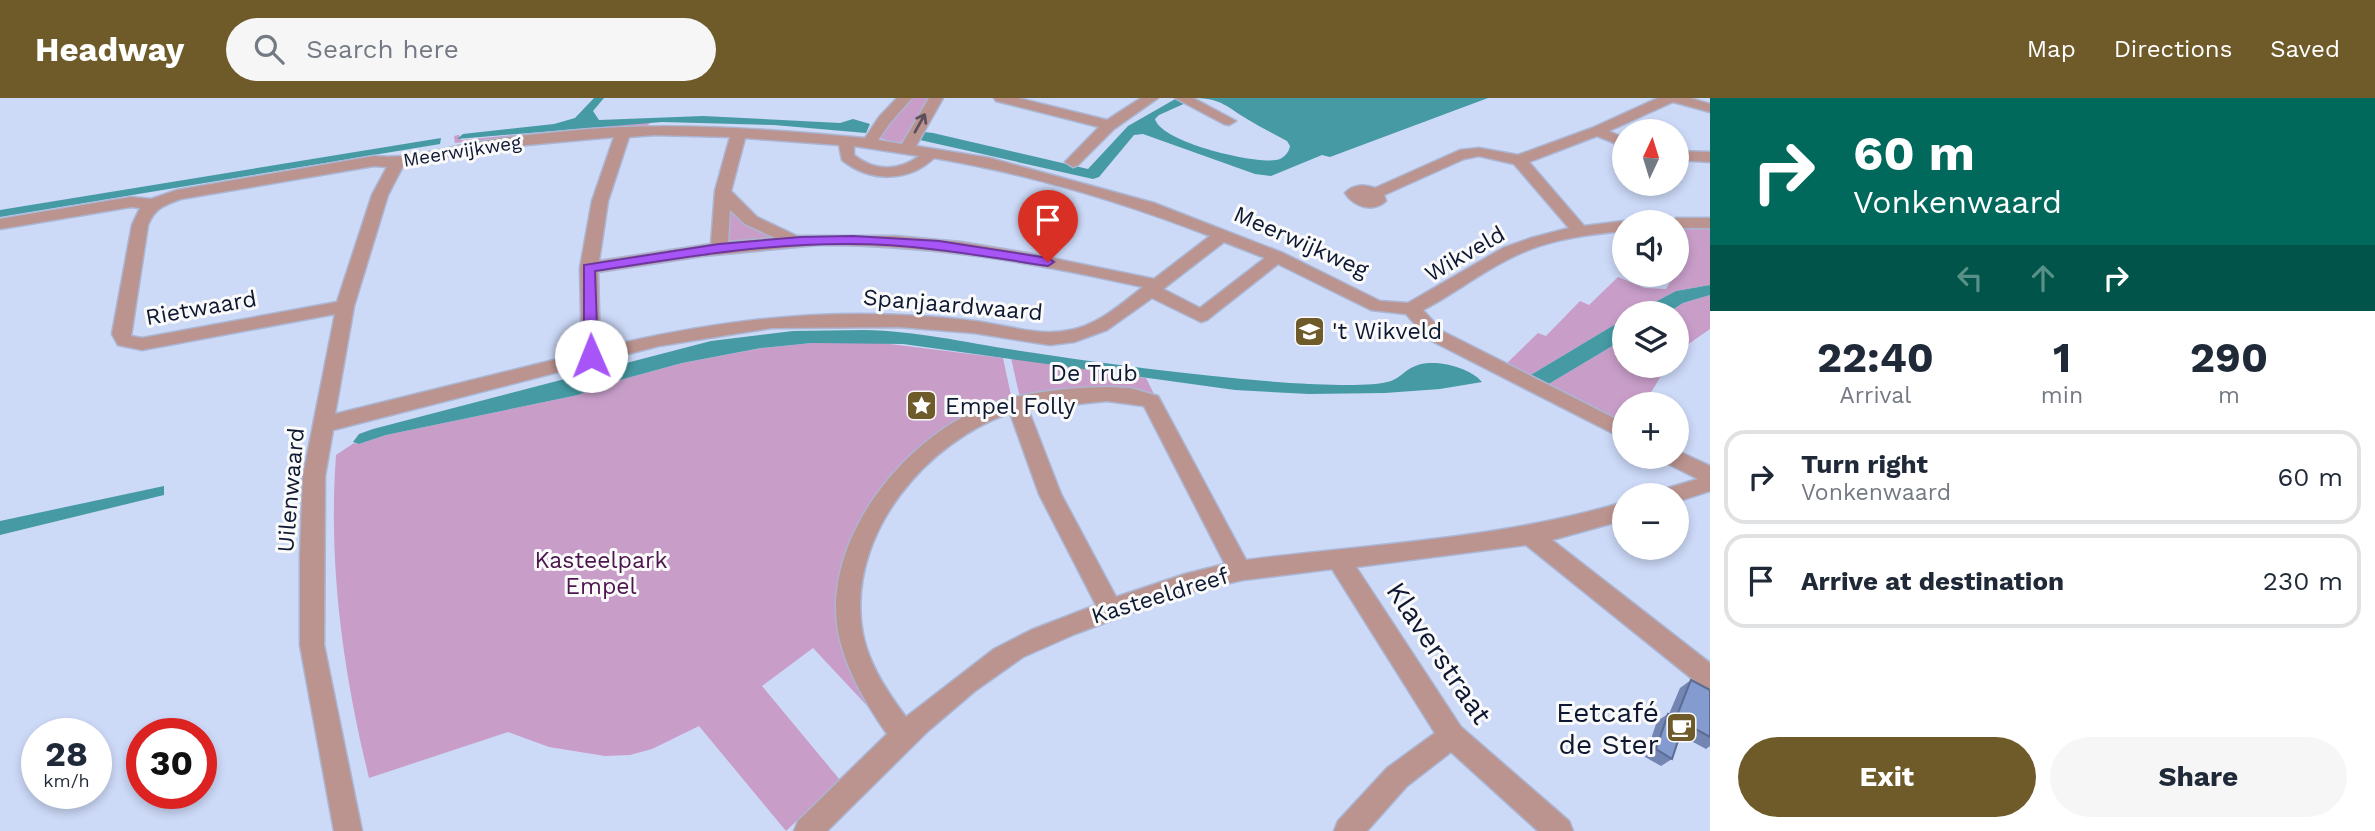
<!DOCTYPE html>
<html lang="en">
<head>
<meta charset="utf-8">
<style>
	body { margin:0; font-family:"Work Sans",sans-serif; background:#f6f6f7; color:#1f2937; height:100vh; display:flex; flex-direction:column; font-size:26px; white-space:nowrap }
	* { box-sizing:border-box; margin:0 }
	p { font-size:23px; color:#747a83 }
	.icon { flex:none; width:38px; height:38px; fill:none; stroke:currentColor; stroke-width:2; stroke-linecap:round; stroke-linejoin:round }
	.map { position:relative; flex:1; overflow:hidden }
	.sheet { display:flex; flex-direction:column; background:#fff; width:665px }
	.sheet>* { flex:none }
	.guide { background:#00695c; color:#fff; overflow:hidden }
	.needle { width:46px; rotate:4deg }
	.tools { position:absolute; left:1612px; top:21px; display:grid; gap:14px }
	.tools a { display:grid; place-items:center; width:77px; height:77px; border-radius:50%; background:#fff; box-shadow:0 4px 10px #0003; font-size:35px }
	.speed { position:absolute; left:21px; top:620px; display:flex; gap:14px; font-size:35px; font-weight:700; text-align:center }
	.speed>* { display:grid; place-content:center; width:91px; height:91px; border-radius:50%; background:#fff; box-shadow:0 4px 10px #0003; line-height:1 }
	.speed small { font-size:18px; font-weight:400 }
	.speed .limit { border:10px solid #d22; background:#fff; color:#111 }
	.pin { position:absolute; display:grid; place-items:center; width:60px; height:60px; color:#fff; margin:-72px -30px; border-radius:50% 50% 50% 0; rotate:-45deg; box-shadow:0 0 7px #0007 }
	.pin .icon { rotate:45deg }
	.me { position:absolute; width:77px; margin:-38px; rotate:359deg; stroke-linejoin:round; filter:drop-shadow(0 0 5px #0008) }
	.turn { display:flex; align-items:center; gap:24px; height:147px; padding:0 28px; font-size:32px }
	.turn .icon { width:91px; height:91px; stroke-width:2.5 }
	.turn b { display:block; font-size:49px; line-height:60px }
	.lanes { display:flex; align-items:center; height:66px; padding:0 28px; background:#0003; justify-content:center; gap:35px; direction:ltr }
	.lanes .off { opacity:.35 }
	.eta { display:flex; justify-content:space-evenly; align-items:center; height:119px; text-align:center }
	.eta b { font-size:42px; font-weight:700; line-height:49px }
	.primary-button { display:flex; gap:14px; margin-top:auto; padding:14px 28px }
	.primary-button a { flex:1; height:80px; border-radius:42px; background:#6f5a29; color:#fff; font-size:28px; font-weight:700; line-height:80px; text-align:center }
	.primary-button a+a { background:#f6f6f7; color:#1f2937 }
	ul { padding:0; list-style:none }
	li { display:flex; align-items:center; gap:21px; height:94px; margin:0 14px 10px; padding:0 14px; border:4px solid #e0e1e3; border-radius:21px }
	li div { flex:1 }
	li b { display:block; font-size:26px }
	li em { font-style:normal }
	header { display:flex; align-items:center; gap:42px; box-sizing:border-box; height:98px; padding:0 35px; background:#6f5a29; color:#fff }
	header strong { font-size:33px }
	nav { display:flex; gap:38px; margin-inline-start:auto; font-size:24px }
	.search { width:490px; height:63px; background:#f6f6f7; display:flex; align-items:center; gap:18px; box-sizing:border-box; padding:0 24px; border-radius:38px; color:#747a83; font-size:26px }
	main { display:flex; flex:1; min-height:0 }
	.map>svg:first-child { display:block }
	.green { fill:#c89ec9 }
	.water { fill:#469aa4; fill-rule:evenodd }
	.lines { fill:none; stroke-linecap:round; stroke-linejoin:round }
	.minor-casing { stroke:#aab6d4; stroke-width:3 }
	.minor { fill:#bc948f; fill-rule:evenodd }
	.wall { fill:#7285b3 }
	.building { fill:#849bd0; stroke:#5c6c92; stroke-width:2 }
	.oneway { stroke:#5c505c }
	.route { fill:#a855f7; stroke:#6d37a1; stroke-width:2 }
	.labels { text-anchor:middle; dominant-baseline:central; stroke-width:6; stroke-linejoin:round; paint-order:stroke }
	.far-street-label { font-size:19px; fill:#0e1832; stroke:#fafafa }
	.street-label { font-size:23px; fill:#0e1832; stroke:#fafafa }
	.poi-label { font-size:23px; fill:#0e1832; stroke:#fafafa; text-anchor:start }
	.park-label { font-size:23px; fill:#4c154e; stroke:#fafafa }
	.near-street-label { font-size:28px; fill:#0e1832; stroke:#fafafa }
	.near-poi-label { font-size:28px; fill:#0e1832; stroke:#fafafa; text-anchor:end }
</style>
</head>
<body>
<header>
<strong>Headway</strong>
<div class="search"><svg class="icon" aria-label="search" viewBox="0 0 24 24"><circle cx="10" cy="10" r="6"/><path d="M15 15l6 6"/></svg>Search here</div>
<nav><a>Map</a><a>Directions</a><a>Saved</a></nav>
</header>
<main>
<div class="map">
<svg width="1710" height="733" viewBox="0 0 1710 733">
	<rect width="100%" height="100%" fill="#ccd9f7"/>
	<!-- green -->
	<path class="green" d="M 910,0 L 932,0 L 904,43 L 896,45 L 880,40 Z
		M 651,24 L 645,30 L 559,33 L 455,45 L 454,38 L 463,36 L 459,37 L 461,42 Z
		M 730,112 L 732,113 L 776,140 L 727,144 Z
		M 1677,129 L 1710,129 L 1710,187 L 1676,193 L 1634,215 L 1624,215 L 1624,221 L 1529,278 L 1506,266 L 1538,235 L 1546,238 L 1580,203 L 1589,207 L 1618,179 L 1645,190 L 1666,191 L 1681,166 L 1677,164 Z
		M 1710,197 L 1710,231 L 1677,254 L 1676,215 L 1667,215 L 1683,205 Z
		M 1624,241 L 1624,268 L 1667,268 L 1644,306 L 1624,306 L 1624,326 L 1547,287 Z
		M 874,244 L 1003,260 L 1012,302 L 932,342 L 841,482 L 885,627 L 813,550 L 762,588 L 840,682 L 786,733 L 699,628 L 652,651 L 630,657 L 605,658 L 549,649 L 508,634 L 369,680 C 343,573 328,467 336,357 L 354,345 L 359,346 L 386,337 L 578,297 L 609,285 L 682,265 L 762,250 L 812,245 Z
		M 1011,260 L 1146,280 L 1154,296 L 1135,294 L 1020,300 Z"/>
	<!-- water -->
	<path class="water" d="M 594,0 L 604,0 L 593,13 L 599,22 L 703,18 L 840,25 L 853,21 L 870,26 L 866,35 L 774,27 L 662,24 L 457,41 L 463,36 L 554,26 L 575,20 Z
		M 1177,0 L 1488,0 L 1330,59 L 1322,57 L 1271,78 L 1255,76 L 1143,36 L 1134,37 L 1099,79 L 1093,81 L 920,42 L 924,34 L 933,35 L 1088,71 L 1128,28 ZM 1197,0 C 1222,1 1227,9 1247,21 C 1260,29 1274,36 1287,43 L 1290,48 C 1289,55 1283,61 1276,62 C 1253,66 1161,44 1155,21 L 1159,17 Z
		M 441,40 L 440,46 L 0,119 L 0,112 Z
		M 1710,187 L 1710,197 L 1683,205 L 1667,215 L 1634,215 L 1676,193 Z
		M 1624,221 L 1624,241 L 1547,287 L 1529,278 Z
		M 863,232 C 918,233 962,244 1015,252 C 1107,266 1198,278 1290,285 C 1314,286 1369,290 1391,283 C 1400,280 1407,270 1418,267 C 1435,261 1470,269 1482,284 L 1440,291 L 1385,295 L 1309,296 L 1235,292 L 903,246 L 812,245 L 761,250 L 682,265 L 609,285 L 578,297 L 386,337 L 359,346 L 353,344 L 359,336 L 373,331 L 711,243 L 793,233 Z
		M 164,388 L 164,397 L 0,437 L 0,423 Z"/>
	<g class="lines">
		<defs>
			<path id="minor" d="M 897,0 L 912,0 L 890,25 L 878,42 L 902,46 L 929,0 L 943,0 L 916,48 L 990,60 L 1154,105 L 1283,155 L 1380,203 L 1408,205 L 1503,150 L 1531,140 L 1569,130 L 1514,66 L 1479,58 L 1464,61 L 1384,97 L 1386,103 C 1373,115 1354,109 1345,95 C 1353,86 1365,86 1375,90 L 1460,52 L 1479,50 L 1518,57 L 1592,30 L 1658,0 L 1690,0 L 1710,6 L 1710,14 L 1673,4 L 1609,33 L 1624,40 L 1624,49 L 1597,38 L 1529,64 L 1584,128 L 1624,123 L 1629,124 L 1624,124 L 1624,133 C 1581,137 1540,143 1503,164 C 1475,179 1450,198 1423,212 L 1442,233 L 1624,325 L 1624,341 L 1428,241 L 1406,216 L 1371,212 L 1278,166 L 1207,222 L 1201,224 L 1152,200 L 1107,232 L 1074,244 L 1050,247 L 974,235 L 899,229 L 772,230 L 659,248 L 333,332 L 325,378 L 324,547 L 362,733 L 334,733 L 300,547 L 300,456 L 303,378 L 335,216 L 142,252 L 118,247 L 112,236 L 132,127 L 140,110 L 131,109 L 0,131 L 0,121 L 131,99 L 151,101 L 177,92 L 374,58 C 412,62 447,49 484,43 C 511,38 540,36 568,33 C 667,23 767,31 865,40 L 879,19 ZM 655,37 L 730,39 L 715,93 L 711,146 L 599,163 L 608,103 L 629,39 ZM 614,39 L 592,103 L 580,170 L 582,255 L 335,316 L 354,208 L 388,97 L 403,68 L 484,51 ZM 745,40 L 839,47 L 842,62 C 869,84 908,85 934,60 C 1029,76 1120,103 1210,138 L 1154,181 L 1027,155 L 961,144 L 895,138 L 797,138 L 757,119 L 731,93 ZM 854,48 L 919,58 C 899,73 875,74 854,57 ZM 374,68 L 387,69 L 372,97 L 337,204 L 142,240 L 131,238 L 148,127 C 155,110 164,107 181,101 ZM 730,112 L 745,126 L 775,140 L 728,144 ZM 1224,144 L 1265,160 L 1200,210 L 1163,191 ZM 818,147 C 929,146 1035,165 1143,189 C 1121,206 1098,227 1070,232 C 1039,239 1006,227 975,223 C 951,220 925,218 901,217 C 798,212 700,226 600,250 L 598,174 L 703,158 Z
				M 994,0 L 1018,0 L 1107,22 L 1141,0 L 1158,0 L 1114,31 L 1078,67 L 1073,69 L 1065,64 L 1099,29 L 996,3 Z
				M 1175,0 L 1193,0 L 1236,23 L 1229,27 L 1224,26 Z
				M 1676,53 L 1710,54 L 1710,64 L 1676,62 Z
				M 1676,120 L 1710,120 L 1710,130 L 1676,130 L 1676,124 L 1668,124 Z
				M 1107,289 L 1130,290 L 1158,298 L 1246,462 C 1373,446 1500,441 1624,404 L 1624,422 L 1552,442 L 1710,565 L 1710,591 L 1701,588 L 1526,447 L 1356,469 L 1461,629 L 1569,723 L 1573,733 L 1538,733 L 1451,654 L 1407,688 L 1367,733 L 1334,733 L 1338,723 L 1387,670 L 1435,635 L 1332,471 L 1243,482 L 1185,495 L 1075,536 L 1023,559 L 975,593 L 928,633 L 827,733 L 794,733 L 798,723 L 887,636 C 865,604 842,566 837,526 C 827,442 896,353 968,316 C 1010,295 1060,290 1107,289 ZM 1107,303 L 1144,308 L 1225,466 L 1185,476 L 1116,499 L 1061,396 L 1028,311 ZM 1010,315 L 1039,396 L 1096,507 L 1031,532 L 994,551 L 906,619 C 885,591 864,559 861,523 C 852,432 927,344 1010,315 Z
				M 1676,352 L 1710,368 L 1710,393 L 1676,404 L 1676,397 L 1661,397 L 1664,391 L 1698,381 L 1666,365 L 1663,359 L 1676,359 Z"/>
		</defs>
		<!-- minor casing -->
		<use href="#minor" class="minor-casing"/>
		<!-- minor -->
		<use href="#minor" class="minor"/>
	</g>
	<!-- wall -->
	<path class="wall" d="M 1691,582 L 1710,592 L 1710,648 L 1706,651 L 1680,637 L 1672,661 L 1661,668 L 1645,659 L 1657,623 L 1668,616 L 1669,616 L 1680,590 Z"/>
	<!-- building -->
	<path class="building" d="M 1691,582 L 1710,592 L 1710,639 L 1681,623 L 1684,625 L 1672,661 L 1656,651 L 1668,616 L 1676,620 Z"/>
	<!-- one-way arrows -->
	<defs><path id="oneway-shaft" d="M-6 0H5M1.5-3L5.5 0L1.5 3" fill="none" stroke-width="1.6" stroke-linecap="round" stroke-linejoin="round" transform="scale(1.75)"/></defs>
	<use class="oneway" href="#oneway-shaft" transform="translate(920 25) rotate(-61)"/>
	<!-- route -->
	<path class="route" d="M 853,138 L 939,143 L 1048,160 L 1054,164 L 1048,168 C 982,158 917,146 851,146 C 765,145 680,160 595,173 L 598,258 L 591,263 L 584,258 L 584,167 L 719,146 L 801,139 Z"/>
	<!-- icons -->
	<defs>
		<symbol id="school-square" viewBox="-11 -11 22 22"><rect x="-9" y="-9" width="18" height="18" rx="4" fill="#6f5a29" stroke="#fafafa"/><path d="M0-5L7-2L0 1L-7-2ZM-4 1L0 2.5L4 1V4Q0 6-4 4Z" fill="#fff"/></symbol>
		<symbol id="sight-square" viewBox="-11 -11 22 22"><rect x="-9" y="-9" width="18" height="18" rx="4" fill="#6f5a29" stroke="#fafafa"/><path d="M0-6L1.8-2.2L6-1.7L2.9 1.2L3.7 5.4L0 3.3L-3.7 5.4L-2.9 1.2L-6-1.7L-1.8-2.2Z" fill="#fff"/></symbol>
		<symbol id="cafe-square" viewBox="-11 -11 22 22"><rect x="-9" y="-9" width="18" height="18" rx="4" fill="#6f5a29" stroke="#fafafa"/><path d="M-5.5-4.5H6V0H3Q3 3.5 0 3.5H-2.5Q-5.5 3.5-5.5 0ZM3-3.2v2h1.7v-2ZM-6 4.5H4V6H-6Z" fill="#fff"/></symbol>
	</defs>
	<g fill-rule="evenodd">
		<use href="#school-square" x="1292" y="216" width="35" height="35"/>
		<use href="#sight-square" x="904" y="290" width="35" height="35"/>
		<use href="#cafe-square" x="1664" y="612" width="35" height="35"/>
	</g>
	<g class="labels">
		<!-- far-street labels -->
		<g class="far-street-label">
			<text transform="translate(462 53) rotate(-9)">Meerwijkweg</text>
		</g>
		<!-- street labels -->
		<g class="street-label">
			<text transform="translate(1301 144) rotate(24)">Meerwijkweg</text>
			<text transform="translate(1465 156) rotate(-30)">Wikveld</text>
			<text transform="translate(953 207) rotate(5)">Spanjaardwaard</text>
			<text transform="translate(201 210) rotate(-10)">Rietwaard</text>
			<text x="1094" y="275">De Trub</text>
			<text transform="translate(291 392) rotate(-85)">Uilenwaard</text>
			<text transform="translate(1160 498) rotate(-17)">Kasteeldreef</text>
		</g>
		<!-- poi labels -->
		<g class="poi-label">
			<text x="1332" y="233">'t Wikveld</text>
			<text x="945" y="308">Empel Folly</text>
		</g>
		<!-- park labels -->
		<g class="park-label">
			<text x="601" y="462">Kasteelpark<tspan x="601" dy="26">Empel</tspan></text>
		</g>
		<!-- near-street labels -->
		<g class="near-street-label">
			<text transform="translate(1439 555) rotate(56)">Klaverstraat</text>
		</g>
		<!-- near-poi labels -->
		<g class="near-poi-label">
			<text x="1659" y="614">Eetcafé<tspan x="1659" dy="32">de Ster</tspan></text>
		</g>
	</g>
</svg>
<div class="tools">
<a><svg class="needle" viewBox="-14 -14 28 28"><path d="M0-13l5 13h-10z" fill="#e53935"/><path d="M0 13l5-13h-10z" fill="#747a83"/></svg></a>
<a><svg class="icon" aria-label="sound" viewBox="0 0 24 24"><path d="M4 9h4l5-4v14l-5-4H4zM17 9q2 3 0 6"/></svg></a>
<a><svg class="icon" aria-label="layers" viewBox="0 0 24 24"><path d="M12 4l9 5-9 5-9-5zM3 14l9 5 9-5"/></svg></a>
<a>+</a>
<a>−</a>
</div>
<div class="speed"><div>28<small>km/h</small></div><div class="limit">30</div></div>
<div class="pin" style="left:1048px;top:164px;background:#d93025"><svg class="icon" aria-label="arrive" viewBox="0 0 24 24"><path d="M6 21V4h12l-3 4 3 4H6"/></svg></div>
<svg class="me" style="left:591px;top:258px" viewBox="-20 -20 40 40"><circle r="19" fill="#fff"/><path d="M0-13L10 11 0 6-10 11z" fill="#a855f7"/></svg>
</div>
<section class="sheet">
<div class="guide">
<div class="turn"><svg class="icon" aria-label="right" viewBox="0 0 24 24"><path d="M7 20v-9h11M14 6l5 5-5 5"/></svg><div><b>60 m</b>Vonkenwaard</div></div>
<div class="lanes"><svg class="icon off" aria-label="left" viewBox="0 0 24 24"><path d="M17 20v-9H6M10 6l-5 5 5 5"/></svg><svg class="icon off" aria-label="ahead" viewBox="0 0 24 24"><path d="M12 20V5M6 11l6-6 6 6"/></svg><svg class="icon" aria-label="right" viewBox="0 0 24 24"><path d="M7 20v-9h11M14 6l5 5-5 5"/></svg></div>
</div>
<div class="eta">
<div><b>22:40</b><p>Arrival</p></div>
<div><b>1</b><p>min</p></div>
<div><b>290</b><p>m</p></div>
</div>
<ul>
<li><svg class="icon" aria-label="right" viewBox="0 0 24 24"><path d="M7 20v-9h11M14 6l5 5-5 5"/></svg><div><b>Turn right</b><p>Vonkenwaard</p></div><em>60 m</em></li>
<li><svg class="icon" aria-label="arrive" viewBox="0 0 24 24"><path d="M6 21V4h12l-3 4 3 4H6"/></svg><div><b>Arrive at destination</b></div><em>230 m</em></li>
</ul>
<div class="primary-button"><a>Exit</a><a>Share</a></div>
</section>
</main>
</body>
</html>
